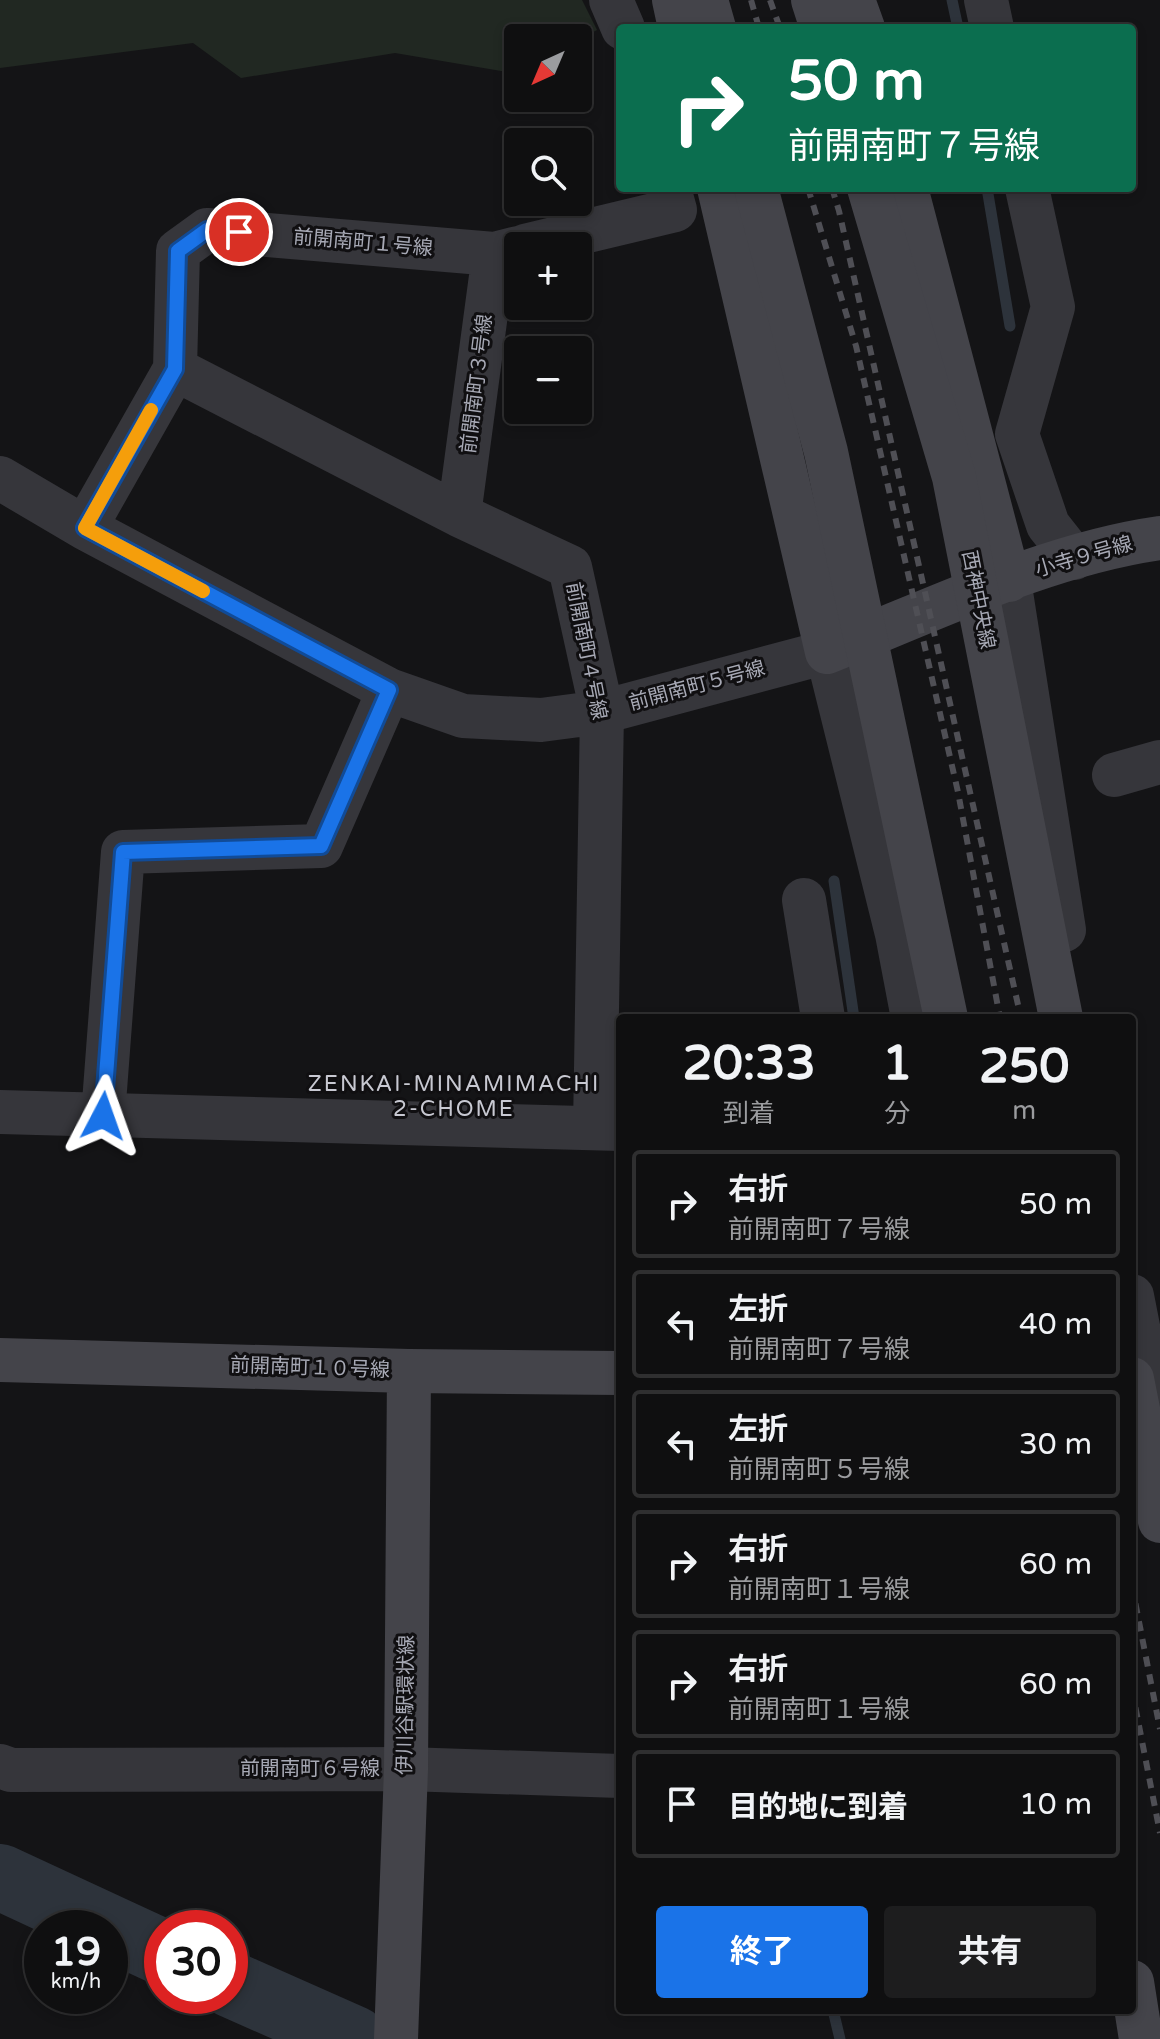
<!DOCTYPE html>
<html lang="ja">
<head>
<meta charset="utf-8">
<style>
	body { margin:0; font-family:"Varela Round","Noto Sans JP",sans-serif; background:#1d1d1e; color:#f1f3f6; height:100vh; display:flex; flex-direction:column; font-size:30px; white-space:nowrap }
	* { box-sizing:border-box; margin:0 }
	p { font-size:26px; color:#9b9c9f }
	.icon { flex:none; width:44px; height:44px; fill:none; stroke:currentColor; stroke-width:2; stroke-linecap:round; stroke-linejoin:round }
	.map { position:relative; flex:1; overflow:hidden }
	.sheet { position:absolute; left:616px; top:1014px; width:520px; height:1000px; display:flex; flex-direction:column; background:#0f0f10; border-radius:8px; box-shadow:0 4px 12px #0003,0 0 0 2px #2f2f30 }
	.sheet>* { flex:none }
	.guide { position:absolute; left:616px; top:24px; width:520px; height:168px; border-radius:8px; box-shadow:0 4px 12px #0003,0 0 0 2px #2f2f30; background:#0b6e4f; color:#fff; overflow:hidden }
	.needle { width:52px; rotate:224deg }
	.buttons { position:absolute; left:504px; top:24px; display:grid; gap:16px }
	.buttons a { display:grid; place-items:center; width:88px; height:88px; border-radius:8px; background:#0f0f10; box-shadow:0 4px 12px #0003,0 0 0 2px #2f2f30; font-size:40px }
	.speed { position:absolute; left:24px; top:1910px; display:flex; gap:16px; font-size:40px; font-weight:700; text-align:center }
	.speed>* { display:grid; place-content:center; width:104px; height:104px; border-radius:50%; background:#0f0f10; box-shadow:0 4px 12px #0003,0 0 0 2px #2f2f30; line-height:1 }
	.speed small { font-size:20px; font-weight:400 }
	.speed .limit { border:12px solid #d22; background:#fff; color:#111 }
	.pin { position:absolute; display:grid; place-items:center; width:68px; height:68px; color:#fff; margin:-34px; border:4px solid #fff; border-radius:50%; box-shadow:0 2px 8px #0007 }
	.me { position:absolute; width:88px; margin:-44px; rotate:4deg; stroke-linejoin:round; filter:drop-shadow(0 0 6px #0008) }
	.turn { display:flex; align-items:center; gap:28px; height:168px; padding:0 40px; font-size:36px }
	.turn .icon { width:104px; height:104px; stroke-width:2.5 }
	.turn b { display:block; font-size:56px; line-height:68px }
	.eta { display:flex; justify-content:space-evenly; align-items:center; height:136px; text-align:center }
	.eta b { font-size:48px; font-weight:700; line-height:56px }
	.primary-button { display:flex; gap:16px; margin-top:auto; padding:16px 40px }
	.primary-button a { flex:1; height:92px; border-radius:8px; background:#1a73e8; color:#fff; font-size:32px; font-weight:700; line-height:92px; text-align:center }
	.primary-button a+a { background:#1d1d1e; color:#f1f3f6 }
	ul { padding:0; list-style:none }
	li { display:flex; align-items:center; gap:24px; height:108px; margin:0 16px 12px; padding:0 24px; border:4px solid #2f2f30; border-radius:8px }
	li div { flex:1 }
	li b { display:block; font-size:30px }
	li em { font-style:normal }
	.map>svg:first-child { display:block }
	.green { fill:#212822 }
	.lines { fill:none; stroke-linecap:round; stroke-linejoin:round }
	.stream { stroke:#2d333b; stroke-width:11 }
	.river { stroke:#2d333b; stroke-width:66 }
	.street { stroke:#36363b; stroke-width:44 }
	.secondary { stroke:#44444a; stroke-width:44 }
	.rail { stroke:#4f4f55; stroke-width:6; stroke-dasharray:10 8; stroke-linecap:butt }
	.secondary-bridge { stroke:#44444a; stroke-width:44 }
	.route-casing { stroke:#114b97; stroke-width:20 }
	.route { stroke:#1a73e8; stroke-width:14 }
	.slow { stroke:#f59e0b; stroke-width:14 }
	.labels { text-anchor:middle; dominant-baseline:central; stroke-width:6; stroke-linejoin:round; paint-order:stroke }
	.street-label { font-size:20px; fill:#a7a9b5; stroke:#100f11 }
	.neighbourhood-label { font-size:22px; letter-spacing:2px; fill:#c8c9d2; stroke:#100f11 }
</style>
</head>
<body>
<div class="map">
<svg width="1160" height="2039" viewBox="0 0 1160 2039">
	<rect width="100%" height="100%" fill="#141416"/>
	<!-- green -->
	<path class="green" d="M 0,0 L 582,0 L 597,30 L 578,40 L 578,38 L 518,38 L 518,71 L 513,73 L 395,53 L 241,78 L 193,43 L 0,68 Z"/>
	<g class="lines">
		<!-- stream -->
		<path class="stream" d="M 952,0 L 958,28
			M 987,188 L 1010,326
			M 834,881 L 854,1018
			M 833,2010 L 840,2039"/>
		<!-- river -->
		<path class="river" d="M 0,1877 L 110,1928
			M 110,1928 L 162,1952
			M 230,1984 L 354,2039"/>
		<!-- street -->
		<path class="street" d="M 611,0 L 623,28
			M 986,0 L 992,28
			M 1027,188 L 1053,307 L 1017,434 L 1048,525 L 1074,558
			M 525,246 L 675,210 L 669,188
			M 175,369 L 459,515 L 570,567 L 602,712 L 595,1128
			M 0,478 L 85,528 L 389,690 L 463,716 L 541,720 L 602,712 L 827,652 L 897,934 L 913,1018
			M 459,515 L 494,254
			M 85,528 L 175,369 L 178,251 L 207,230 L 494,254 L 518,248
			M 1009,580 L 1064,930
			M 1114,775 L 1160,762
			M 804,900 L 823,1018
			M 0,1112 L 620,1129
			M 103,1116 L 123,852 L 321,846 L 389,690
			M 1132,1296 L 1156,1419
			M 0,1766 L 11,1770 L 406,1769 L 620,1776"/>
		<!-- secondary -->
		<path class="secondary" d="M 674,0 L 680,28
			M 706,0 L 714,28
			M 813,0 L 822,28
			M 853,0 L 863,28
			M 719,188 L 827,652 C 933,610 1047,554 1160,538
			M 906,188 L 1009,580
			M 0,1360 L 409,1371 L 620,1373
			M 1132,1379 L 1160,1521
			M 1132,1982 L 1141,2039
			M 396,2039 L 406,1769 L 409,1371"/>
		<!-- rail -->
		<path class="rail" d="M 751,0 L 759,28
			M 770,0 L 780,28
			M 808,188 L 856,346 L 958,792 L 1000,1018
			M 832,188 L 839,211 L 1021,1018
			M 1132,1586 L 1160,1729
			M 1132,1690 L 1160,1833"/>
		<!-- secondary-bridge -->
		<path class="secondary-bridge" d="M 756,188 L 826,452 L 946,1018
			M 869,188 L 954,477 L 1061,1018"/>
	</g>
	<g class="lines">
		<defs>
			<path id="route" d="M 103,1116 L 123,852 L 321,846 L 389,690 L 85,528 L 175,369 L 178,251 L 207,230 L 239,232"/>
		</defs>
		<!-- route casing -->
		<use href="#route" class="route-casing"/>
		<!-- route -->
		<use href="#route" class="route"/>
		<!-- slow -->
		<path class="slow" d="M 151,410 L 85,528 L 203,591"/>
	</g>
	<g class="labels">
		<!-- street labels -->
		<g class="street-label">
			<text transform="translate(363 243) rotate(5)">前開南町１号線</text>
			<text transform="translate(477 384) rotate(-83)">前開南町３号線</text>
			<text transform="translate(1084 557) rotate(-16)">小寺９号線</text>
			<text transform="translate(978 600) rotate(79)">西神中央線</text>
			<text transform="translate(586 651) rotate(79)">前開南町４号線</text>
			<text transform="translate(697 686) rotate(-15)">前開南町５号線</text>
			<text transform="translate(310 1368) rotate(2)">前開南町１０号線</text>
			<text transform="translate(406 1705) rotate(-89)">伊川谷駅環状線</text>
			<text x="310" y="1769">前開南町６号線</text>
		</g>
		<!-- neighbourhood labels -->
		<g class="neighbourhood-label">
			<text x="454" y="1084">ZENKAI-MINAMIMACHI<tspan x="454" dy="25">2-CHOME</tspan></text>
		</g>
	</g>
</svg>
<div class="buttons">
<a><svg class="needle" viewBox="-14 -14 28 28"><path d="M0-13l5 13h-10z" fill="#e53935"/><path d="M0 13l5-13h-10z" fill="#9b9c9f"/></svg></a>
<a><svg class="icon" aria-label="search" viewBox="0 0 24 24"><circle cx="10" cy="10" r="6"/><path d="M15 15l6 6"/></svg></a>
<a>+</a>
<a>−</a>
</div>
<div class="speed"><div>19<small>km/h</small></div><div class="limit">30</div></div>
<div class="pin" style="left:239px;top:232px;background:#d93025"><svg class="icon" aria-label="arrive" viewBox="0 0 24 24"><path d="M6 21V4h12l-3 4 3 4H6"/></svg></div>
<svg class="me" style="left:103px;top:1116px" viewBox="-20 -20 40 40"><path d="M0-17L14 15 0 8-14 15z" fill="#1a73e8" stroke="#fff" stroke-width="4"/></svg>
<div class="guide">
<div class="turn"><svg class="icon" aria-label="right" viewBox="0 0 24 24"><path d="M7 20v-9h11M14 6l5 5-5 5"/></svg><div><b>50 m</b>前開南町７号線</div></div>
</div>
<section class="sheet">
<div class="eta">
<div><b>20:33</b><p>到着</p></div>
<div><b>1</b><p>分</p></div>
<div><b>250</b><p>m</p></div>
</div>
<ul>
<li><svg class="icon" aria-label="right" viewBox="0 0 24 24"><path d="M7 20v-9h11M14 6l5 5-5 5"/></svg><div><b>右折</b><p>前開南町７号線</p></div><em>50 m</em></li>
<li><svg class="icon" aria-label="left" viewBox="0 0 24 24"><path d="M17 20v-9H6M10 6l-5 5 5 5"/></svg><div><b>左折</b><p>前開南町７号線</p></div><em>40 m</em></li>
<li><svg class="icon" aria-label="left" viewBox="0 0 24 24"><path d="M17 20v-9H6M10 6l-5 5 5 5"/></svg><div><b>左折</b><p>前開南町５号線</p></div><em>30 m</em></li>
<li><svg class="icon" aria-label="right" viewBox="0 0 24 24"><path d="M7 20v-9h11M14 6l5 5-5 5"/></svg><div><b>右折</b><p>前開南町１号線</p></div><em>60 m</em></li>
<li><svg class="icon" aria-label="right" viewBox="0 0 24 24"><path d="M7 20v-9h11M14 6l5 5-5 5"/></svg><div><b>右折</b><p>前開南町１号線</p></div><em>60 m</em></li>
<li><svg class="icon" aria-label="arrive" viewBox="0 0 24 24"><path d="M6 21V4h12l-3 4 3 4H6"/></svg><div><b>目的地に到着</b></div><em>10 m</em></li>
</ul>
<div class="primary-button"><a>終了</a><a>共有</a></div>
</section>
</div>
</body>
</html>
